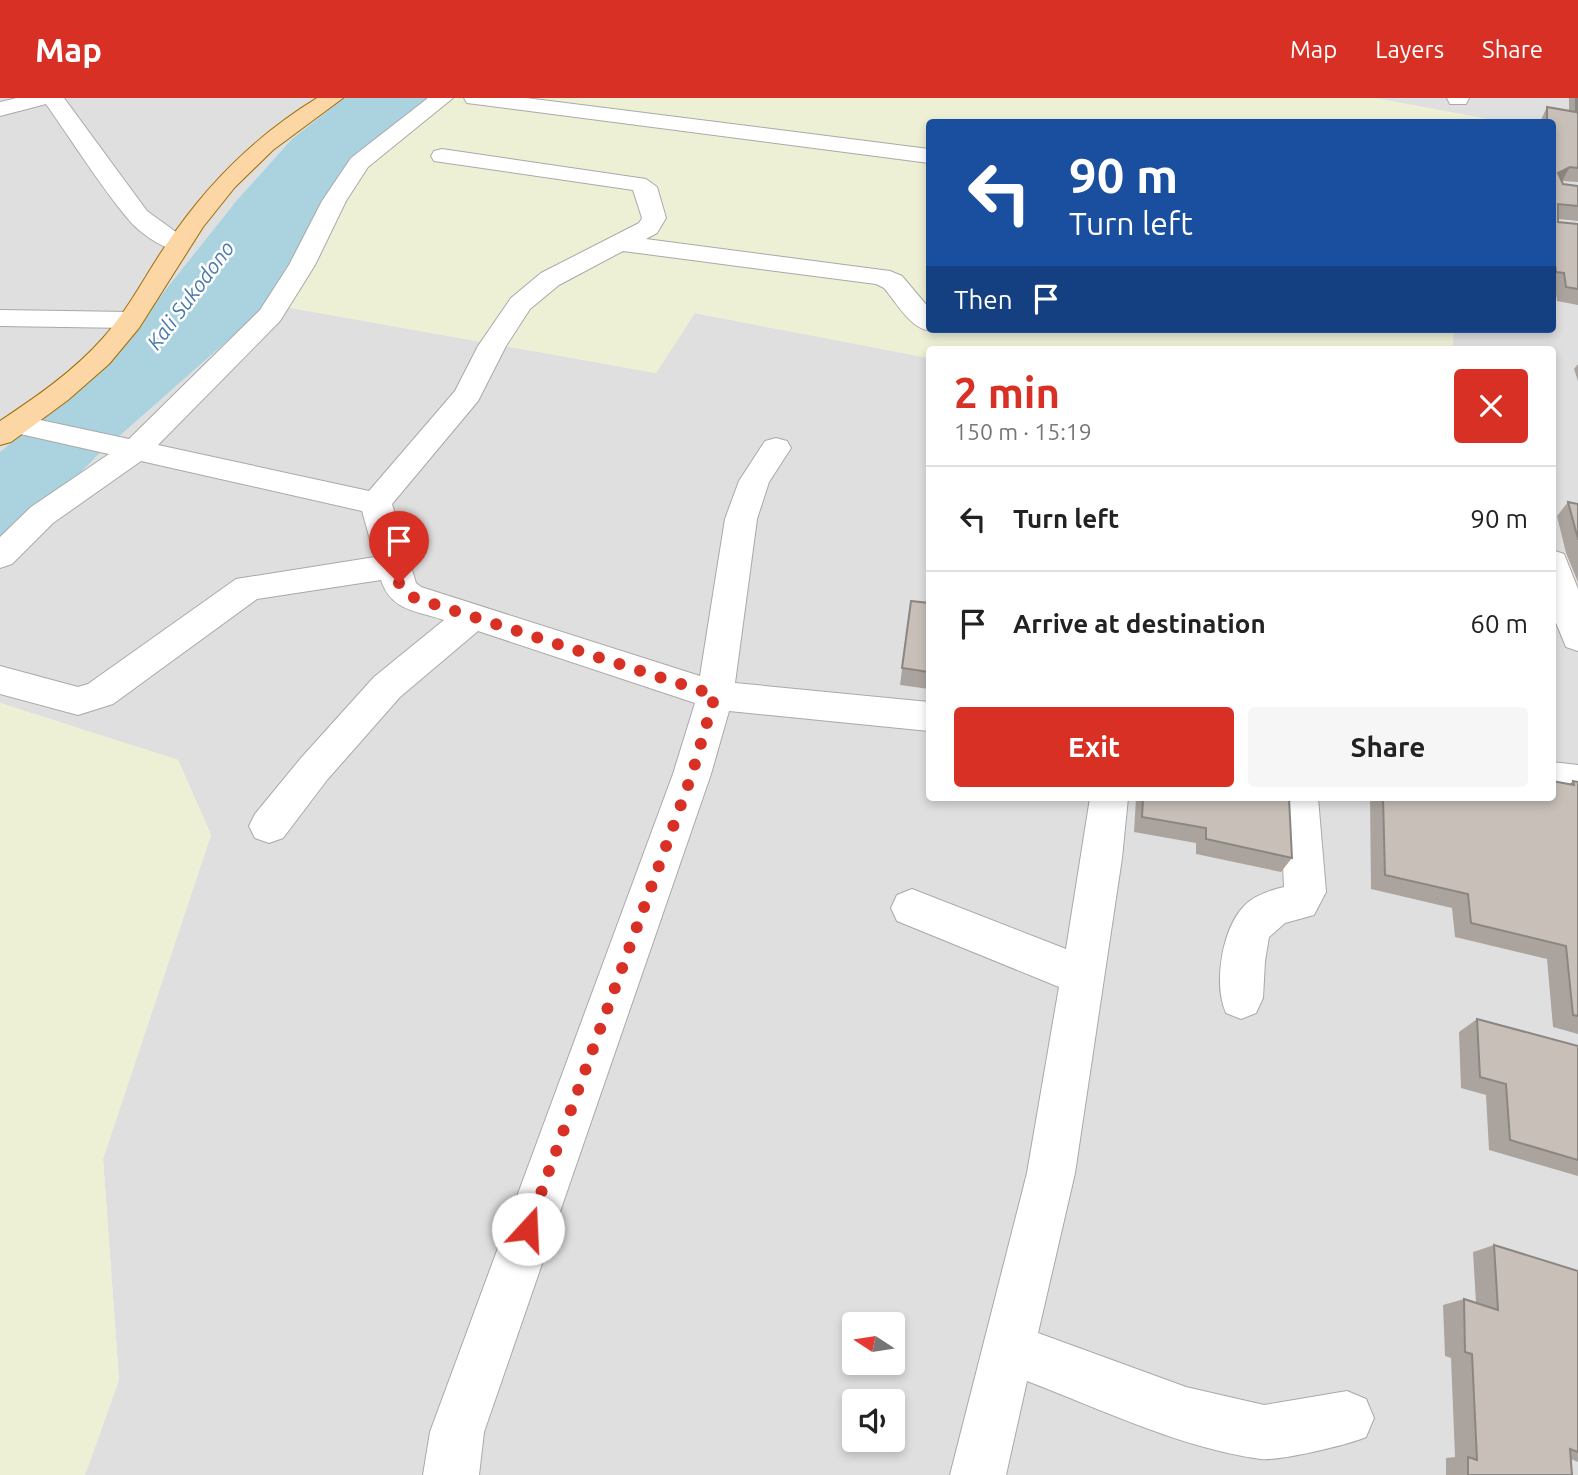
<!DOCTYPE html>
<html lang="en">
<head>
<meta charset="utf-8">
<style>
	body { margin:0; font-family:Ubuntu,sans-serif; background:#f6f6f6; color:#222; height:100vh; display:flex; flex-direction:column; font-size:26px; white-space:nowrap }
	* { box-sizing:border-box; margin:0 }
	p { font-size:23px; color:#767676 }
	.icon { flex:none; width:38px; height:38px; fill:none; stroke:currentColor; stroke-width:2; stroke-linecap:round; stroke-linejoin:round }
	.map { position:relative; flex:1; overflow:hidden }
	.drawer { position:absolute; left:926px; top:248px; width:630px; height:455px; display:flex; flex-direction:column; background:#fff; border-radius:7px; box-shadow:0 4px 10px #0003 }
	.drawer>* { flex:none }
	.guide { position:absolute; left:926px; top:21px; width:630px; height:214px; border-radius:7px; box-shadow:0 4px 10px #0003; background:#1a4fa0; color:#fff; overflow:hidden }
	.needle { width:46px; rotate:282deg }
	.controls { position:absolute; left:842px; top:1214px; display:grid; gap:14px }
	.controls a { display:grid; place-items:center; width:63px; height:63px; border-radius:7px; background:#fff; box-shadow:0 4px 10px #0003; font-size:35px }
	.pin { position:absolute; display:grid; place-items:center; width:60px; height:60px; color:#fff; margin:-72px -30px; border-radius:50% 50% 50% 0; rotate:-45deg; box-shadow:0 0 7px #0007 }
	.pin .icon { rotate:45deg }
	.me { position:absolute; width:77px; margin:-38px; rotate:20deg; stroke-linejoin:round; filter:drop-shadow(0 0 5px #0008) }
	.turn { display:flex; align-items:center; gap:24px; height:147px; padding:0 28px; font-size:32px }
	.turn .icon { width:91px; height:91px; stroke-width:2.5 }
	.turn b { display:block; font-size:49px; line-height:60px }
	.then { display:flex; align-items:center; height:66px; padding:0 28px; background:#0003; gap:14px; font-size:26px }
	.round { display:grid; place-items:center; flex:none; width:74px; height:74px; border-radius:7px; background:#f6f6f6 }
	.head { display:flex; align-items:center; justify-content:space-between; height:119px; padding:0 28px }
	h1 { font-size:42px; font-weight:700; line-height:52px; color:#d93025 }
	.action { display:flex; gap:14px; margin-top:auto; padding:14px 28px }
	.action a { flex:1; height:80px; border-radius:7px; background:#d93025; color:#fff; font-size:28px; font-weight:700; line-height:80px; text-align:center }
	.action a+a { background:#f6f6f6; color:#222 }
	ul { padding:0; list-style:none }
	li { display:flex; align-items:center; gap:21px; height:105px; padding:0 28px; border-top:2px solid #e0e0e0 }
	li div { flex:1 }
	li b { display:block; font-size:26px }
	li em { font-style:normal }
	header { display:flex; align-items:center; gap:42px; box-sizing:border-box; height:98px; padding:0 35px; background:#d93025; color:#fff }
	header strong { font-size:33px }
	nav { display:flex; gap:38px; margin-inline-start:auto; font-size:24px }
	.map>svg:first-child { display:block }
	.residential { fill:#e0dfdf; fill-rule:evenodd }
	.farmland { fill:#eef0d5 }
	.water { fill:#aad3df }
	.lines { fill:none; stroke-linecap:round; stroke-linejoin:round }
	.minor-casing { stroke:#a9a9a9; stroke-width:2 }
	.major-casing { stroke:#a06b00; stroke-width:2 }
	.minor { fill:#fff; fill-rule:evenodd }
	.major { fill:#fcd6a4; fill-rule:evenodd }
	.wall { fill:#aba49e }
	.shaded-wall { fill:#8b8681 }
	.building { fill:#c7bfb8; stroke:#8b8681; stroke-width:2 }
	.route { stroke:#d93025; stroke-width:12; stroke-dasharray:0 21.6 }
	.labels { text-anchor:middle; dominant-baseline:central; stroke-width:5; stroke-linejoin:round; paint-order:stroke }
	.far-water-label { font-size:21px; font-style:italic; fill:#4a7aab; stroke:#fff }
</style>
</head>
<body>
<header>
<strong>Map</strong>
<nav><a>Map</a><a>Layers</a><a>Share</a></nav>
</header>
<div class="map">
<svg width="1578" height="1377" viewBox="0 0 1578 1377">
	<rect width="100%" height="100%" fill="#f2efe9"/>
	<!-- residential -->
	<path class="residential" d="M 0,0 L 344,0 L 292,41 L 237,102 L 159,200 L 76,291 L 0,354 Z
		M 1374,0 L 1578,0 L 1578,1377 L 85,1377 L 119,1282 L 103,1061 L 211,737 L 178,662 L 0,605 L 0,455 L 99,356 L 269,206 L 656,275 L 694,215 L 929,260 L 929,700 L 1552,700 L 1552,252 L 1452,252 L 1454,231 L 1552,231 L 1552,24 L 1504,24 ZM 854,1227 L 892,1227 L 892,1265 L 854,1265 ZM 854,1304 L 892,1304 L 892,1342 L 854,1342 Z"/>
	<!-- farmland -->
	<path class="farmland" d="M 434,0 L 1374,0 L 1504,24 L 929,24 L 929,231 L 1454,231 L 1452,252 L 929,252 L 929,260 L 695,215 L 656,275 L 269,206 L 367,47 Z
		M 0,605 L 178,662 L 211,737 L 103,1061 L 119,1282 L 85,1377 L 0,1377 Z"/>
	<!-- water -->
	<path class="water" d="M 344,0 L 434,0 L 367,47 L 269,206 L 99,356 L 0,455 L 0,354 L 76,291 L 159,200 L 237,102 L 292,41 Z"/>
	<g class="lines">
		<defs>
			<path id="minor" d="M 17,0 L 64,0 L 147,113 L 187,142 L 191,147 L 187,152 C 170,157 139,135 128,121 C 98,85 73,44 46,6 L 0,18 L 0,4 Z
				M 428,0 L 453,0 L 368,69 L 346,103 L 315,167 L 280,223 L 158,347 L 369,393 L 455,293 L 478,248 L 511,200 L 541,175 L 639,125 L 642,120 L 633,92 L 434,63 L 431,58 L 434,53 L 442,51 L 646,81 L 657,89 L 666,120 L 657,135 L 646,141 L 890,173 L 902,178 L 929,210 L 929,231 L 939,231 C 915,240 898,206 884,190 L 876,186 L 623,153 L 559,187 L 530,211 L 506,248 L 478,303 L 392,406 L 416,485 L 421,489 L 700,578 L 725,421 L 739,383 L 765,343 L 776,340 L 787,343 L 791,350 L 769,384 L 757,421 L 735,585 L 929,604 L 929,633 L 729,613 L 711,676 L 484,1334 L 479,1377 L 423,1377 L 430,1334 L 673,676 L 695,605 L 478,533 L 400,599 L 327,682 L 283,740 L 269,745 L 255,740 L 249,728 L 255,716 L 301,660 L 374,579 L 444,522 C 417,513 391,513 381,482 L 257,501 L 113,606 L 78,617 L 0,596 L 0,568 L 78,589 L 88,586 L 236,481 L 375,459 L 362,413 L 141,363 L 53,425 L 12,466 L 0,470 L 0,439 L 31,409 L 109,356 L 7,333 L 2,326 L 7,319 L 17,317 L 129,341 L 260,212 L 289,167 L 322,103 L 351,60 Z
				M 464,0 L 526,0 L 929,51 L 929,65 L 475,6 L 467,5 Z
				M 1447,0 L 1469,0 L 1466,6 L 1450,6 Z
				M 0,212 L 129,214 L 139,216 L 142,222 L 139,228 L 129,230 L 0,228 Z
				M 1552,452 L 1564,456 L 1578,491 L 1578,553 L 1566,549 L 1552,515 Z
				M 1552,664 L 1578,667 L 1578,699 L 1552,696 Z
				M 1090,700 L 1128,700 L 1122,760 L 1075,1075 L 1038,1235 L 1186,1289 L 1264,1307 L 1347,1293 L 1366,1301 L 1374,1320 L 1366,1339 C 1347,1347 1281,1363 1261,1361 C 1181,1350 1103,1312 1027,1283 L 1006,1377 L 950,1377 L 1027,1075 L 1059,889 L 897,823 L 891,810 L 897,797 L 912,791 L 1066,851 Z
				M 1280,700 L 1318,700 L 1326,794 L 1314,817 L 1285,825 L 1269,839 L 1265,863 L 1263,900 L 1256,915 L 1241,921 L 1226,915 C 1213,886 1222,830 1245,807 C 1255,797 1271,792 1284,789 Z"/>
			<path id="major" d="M 317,0 L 343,0 L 273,52 L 235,89 L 203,129 L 139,230 L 109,266 L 68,302 L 11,344 L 0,347 L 0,323 C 36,299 74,273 103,240 C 128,212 145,178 166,147 C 206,87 255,38 317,0 Z"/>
		</defs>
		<!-- minor casing -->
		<use href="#minor" class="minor-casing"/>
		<!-- major casing -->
		<use href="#major" class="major-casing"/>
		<!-- minor -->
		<use href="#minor" class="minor"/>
		<!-- major -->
		<use href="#major" class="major"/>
	</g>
	<!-- wall -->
	<path class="wall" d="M 1569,0 L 1578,0 L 1578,84 L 1561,83 L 1563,86 L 1578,88 L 1578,123 L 1558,121 L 1558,124 L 1578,126 L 1578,207 L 1557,203 L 1555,189 L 1552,188 L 1552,24 L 1540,24 L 1547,9 L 1569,13 Z
		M 1578,266 L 1578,283 L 1574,271 Z
		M 1568,404 L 1578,406 L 1578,484 L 1566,455 L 1557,418 Z
		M 911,503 L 929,505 L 929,591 L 900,587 Z
		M 1573,683 L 1578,684 L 1578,936 L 1553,929 L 1547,861 L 1455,839 L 1452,810 L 1371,791 L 1370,700 L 1552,700 Z
		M 1136,700 L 1289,700 L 1292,760 L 1281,774 L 1196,756 L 1196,745 L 1134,734 Z
		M 1477,921 L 1578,948 L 1578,1078 L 1489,1052 L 1486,997 L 1461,990 L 1459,934 Z
		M 1494,1147 L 1578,1173 L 1578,1364 L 1571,1361 L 1572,1377 L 1446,1377 L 1446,1360 L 1455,1359 L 1451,1260 L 1445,1258 L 1443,1207 L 1464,1201 L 1476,1205 L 1473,1154 Z"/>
	<!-- shaded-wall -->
	<path class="shaded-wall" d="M 1570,69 L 1562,83 L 1552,88 L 1558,75 Z"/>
	<!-- building -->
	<path class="building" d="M 1576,0 L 1578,0 L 1578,70 L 1570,69 L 1558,75 L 1563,86 L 1578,88 L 1578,108 L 1558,106 L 1558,124 L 1578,126 L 1578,191 L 1566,189 L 1564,175 L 1556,174 L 1552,147 L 1552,24 L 1547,24 L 1547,9 L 1576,14 Z
		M 1568,404 L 1578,406 L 1578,442 L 1578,441 Z
		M 911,503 L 929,505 L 929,574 L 902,570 Z
		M 1552,683 L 1574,687 L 1573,683 L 1578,684 L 1578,918 L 1573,917 L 1566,848 L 1471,825 L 1468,796 L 1385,777 L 1383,700 L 1453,700 L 1457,701 L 1457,700 L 1552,700 Z
		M 1143,700 L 1289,700 L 1292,760 L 1206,741 L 1206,730 L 1142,719 Z
		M 1477,921 L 1578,948 L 1578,1062 L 1510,1042 L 1506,986 L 1480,979 Z
		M 1494,1147 L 1578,1173 L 1578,1354 L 1570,1351 L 1572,1377 L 1468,1377 L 1468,1359 L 1477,1362 L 1472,1256 L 1465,1254 L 1464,1201 L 1498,1212 Z"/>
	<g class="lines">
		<!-- route -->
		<path class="route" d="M 399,485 L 409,498 L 715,597 L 692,676 L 528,1131"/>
	</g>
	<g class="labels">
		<!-- far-water labels -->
		<g class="far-water-label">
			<text transform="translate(190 197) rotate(-53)">Kali Sukodono</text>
		</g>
	</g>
</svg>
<div class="controls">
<a><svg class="needle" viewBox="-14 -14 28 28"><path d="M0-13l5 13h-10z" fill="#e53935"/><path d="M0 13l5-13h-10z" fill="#767676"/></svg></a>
<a><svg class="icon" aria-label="sound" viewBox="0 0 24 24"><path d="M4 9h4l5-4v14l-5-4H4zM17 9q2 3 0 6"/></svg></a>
</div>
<div class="pin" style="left:399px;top:485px;background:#d93025"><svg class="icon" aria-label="arrive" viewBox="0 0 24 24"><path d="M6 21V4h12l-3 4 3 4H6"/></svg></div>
<svg class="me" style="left:528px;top:1131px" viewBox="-20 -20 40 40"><circle r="19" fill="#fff"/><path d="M0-13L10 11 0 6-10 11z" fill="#d93025"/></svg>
<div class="guide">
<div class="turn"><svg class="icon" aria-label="left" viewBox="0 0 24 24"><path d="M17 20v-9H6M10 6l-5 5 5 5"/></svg><div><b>90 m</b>Turn left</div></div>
<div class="then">Then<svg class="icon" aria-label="arrive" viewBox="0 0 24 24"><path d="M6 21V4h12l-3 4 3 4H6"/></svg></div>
</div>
<section class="drawer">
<div class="head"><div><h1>2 min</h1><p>150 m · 15:19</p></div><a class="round" style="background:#d93025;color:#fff"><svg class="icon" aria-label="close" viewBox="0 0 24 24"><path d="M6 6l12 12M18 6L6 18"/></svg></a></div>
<ul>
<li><svg class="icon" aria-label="left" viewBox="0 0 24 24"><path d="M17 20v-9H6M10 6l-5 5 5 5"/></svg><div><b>Turn left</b></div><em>90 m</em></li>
<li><svg class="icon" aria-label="arrive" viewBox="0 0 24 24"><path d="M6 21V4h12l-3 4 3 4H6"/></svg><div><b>Arrive at destination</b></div><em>60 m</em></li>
</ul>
<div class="action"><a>Exit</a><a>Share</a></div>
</section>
</div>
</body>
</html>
